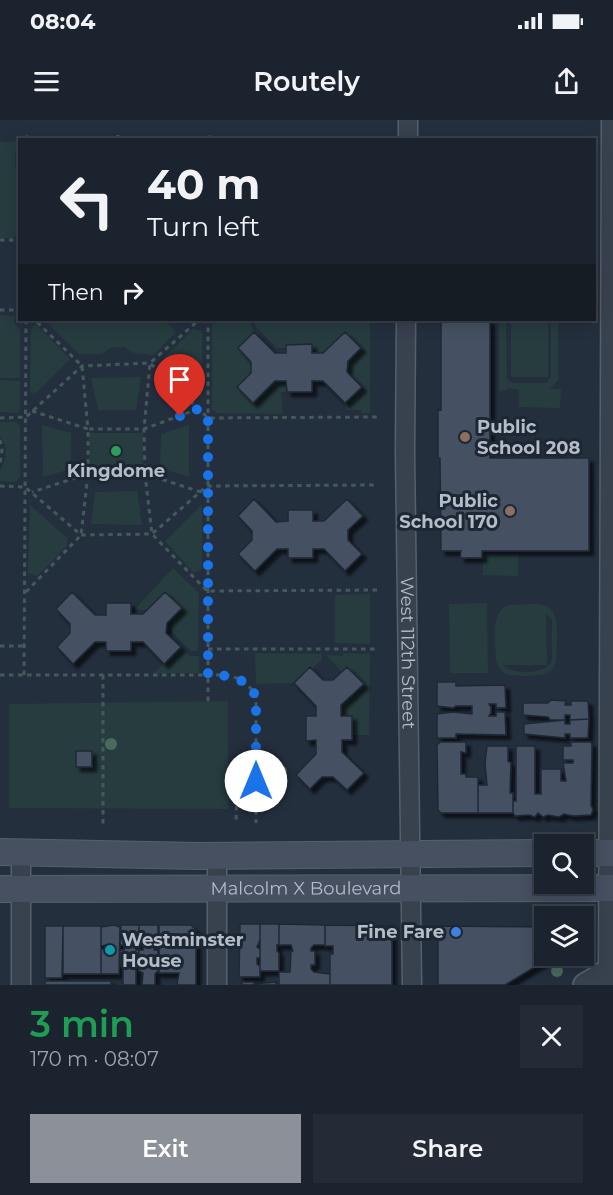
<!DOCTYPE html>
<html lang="en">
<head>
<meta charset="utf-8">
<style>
	body { margin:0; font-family:Montserrat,sans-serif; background:#242b36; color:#f1f3f6; height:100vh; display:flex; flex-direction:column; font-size:22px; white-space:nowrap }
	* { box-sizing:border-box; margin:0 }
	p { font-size:20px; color:#a0a4aa }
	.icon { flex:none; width:33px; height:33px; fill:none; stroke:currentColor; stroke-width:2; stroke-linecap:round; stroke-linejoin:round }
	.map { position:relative; height:865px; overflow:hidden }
	.panel { display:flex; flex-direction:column; background:#1b232e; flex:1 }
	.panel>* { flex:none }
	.guide { position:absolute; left:18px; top:18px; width:578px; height:183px; border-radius:0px; box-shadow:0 3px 15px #0003,0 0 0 2px #39404a; background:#1b232e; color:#f1f3f6; overflow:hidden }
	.buttons { position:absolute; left:534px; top:714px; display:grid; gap:12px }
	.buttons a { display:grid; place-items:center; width:60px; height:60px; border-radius:0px; background:#1b232e; box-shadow:0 3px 15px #0003,0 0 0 2px #39404a; font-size:30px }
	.pin { position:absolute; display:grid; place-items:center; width:51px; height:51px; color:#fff; margin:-62px -26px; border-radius:50% 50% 50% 0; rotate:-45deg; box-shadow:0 0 6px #0007 }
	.pin .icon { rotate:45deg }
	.me { position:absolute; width:66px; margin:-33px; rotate:0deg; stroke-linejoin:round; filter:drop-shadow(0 0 4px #0008) }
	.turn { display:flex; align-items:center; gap:21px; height:126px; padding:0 30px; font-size:27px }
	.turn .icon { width:78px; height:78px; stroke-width:2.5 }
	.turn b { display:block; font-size:42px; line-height:51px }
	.then { display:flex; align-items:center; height:57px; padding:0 30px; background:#0003; gap:12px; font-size:22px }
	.round { display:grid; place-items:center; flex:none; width:63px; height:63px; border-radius:0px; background:#242b36 }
	.head { display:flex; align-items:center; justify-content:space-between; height:102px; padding:0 30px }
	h1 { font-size:36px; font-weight:600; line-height:45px; color:#1e9e55 }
	.cta { display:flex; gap:12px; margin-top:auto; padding:12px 30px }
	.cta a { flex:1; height:69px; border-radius:0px; background:#8c9099; color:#fff; font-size:24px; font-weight:600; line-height:69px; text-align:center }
	.cta a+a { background:#242b36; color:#f1f3f6 }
	.status { display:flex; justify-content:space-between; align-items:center; height:42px; padding:0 30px; background:#1b232e; direction:ltr }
	.status svg { height:16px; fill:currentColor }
	header { display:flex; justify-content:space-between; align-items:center; height:78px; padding:0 30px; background:#1b232e; font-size:27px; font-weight:600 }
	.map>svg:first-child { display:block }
	.green { fill:#263c3f; fill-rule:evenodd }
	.building { fill:#455162; stroke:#1f2835; stroke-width:1.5; filter:url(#shadow) }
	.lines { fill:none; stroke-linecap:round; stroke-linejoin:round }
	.minor-casing { stroke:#565f6c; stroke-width:21 }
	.tertiary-casing { stroke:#565f6c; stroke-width:26 }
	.secondary-casing { stroke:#565f6c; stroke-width:28 }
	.path { stroke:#44595c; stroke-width:3; stroke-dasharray:4.5 4.5; stroke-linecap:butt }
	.minor { stroke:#38414e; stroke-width:18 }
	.tertiary { stroke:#38414e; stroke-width:22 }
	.secondary { stroke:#465061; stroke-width:26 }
	.tree { fill:#4b6a5d }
	.route { stroke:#1a73e8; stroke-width:10; stroke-dasharray:0 18 }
	.education-dot { fill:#8d6e63; stroke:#1d2633; stroke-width:2 }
	.leisure-dot { fill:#2e9e5b; stroke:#1d2633; stroke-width:2 }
	.shop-dot { fill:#3f7fe0; stroke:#1d2633; stroke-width:2 }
	.culture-dot { fill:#0f9aa8; stroke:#1d2633; stroke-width:2 }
	.labels { text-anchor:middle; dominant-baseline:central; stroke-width:6; stroke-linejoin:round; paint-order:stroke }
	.poi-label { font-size:18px; font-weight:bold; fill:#b4bcc9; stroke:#1d2633; text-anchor:start }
	.street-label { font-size:18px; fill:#b4bcc9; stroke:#1d2633 }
</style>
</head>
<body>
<div class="status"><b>08:04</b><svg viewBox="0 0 49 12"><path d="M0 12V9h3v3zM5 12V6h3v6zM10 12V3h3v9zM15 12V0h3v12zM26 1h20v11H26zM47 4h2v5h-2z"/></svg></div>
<header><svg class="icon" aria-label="menu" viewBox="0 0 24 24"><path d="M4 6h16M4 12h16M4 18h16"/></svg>Routely<svg class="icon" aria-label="share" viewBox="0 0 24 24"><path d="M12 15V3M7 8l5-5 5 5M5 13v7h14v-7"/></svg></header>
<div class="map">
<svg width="613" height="865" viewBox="0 0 613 865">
	<defs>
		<filter id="shadow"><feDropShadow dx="4.5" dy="4.5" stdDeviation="1.5" flood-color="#0009"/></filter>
	</defs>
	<rect width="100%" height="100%" fill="#242f3e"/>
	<!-- green -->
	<path class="green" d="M 0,22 L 19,22 L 19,32 L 15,32 L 15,47 L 18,48 L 18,113 L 14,118 L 0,118 Z
		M 0,195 L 15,196 L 14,203 L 20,209 L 20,258 L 0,258 Z
		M 44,200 L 164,200 L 176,212 L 154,235 L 134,233 L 124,227 L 110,228 L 102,234 L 79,234 Z
		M 215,200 L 249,200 L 254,212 L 238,228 L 251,242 L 251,253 L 237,267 L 253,283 L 275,261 L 286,261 L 287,272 L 281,272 L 283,294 L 217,293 L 212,290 L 212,205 Z
		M 253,200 L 370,200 L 370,293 L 361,293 L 361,290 L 346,290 L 345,283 L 362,267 L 347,252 L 348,241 L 361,228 L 345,212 L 323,233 L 312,233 L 311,224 L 287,225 L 286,228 L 277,228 L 256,207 Z
		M 499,200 L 506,200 L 507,259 L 512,263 L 546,263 L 551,257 L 551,200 L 558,200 L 558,260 L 550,269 L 561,269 L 560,288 L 519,287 L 519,270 L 507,268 L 507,270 L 499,271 Z
		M 511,200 L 548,200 L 548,257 L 511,257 Z
		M 36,204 L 70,239 L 35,274 L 30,272 L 31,209 Z
		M 193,209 L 202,211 L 202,274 L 200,276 L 163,239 Z
		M 141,257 L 136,290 L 98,290 L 91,258 Z
		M 0,260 L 20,261 L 20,289 L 17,293 L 0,292 Z
		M 0,302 L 16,302 L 20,306 L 20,357 L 16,362 L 0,361 L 0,351 L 5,340 L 6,328 L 0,316 Z
		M 42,305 L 71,313 L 71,349 L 43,357 Z
		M 189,305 L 189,357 L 160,348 L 161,314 Z
		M 89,313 L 143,313 L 143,351 L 89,350 Z
		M 137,371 L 142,405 L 91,404 L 95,372 Z
		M 202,384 L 202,449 L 194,453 L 165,421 Z
		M 30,385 L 67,418 L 67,426 L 37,456 L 28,453 Z
		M 483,434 L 518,435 L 518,456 L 483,455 Z
		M 173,448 L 199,473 L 198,531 L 190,531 L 172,511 L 173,501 L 182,488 L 165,472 L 147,490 L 134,490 Z
		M 370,474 L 370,524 L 335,523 L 335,475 Z
		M 487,483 L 488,553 L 450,553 L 449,484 Z
		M 509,485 C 520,485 534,482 544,485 C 563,491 556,525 556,540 C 555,545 553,549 549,552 C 542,557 511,557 504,553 C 499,550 498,545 496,540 C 496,523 489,491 509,485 ZM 546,493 L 552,500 L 552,541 C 546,555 512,555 503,545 L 547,545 Z
		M 181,527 L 190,536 L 199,536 L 199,553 L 154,553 Z
		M 255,533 L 321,534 L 322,539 L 312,549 L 310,547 L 294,563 L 256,564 Z
		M 343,533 L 370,534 L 369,615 L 352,615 L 341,596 L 341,585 L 363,564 L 347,547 L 342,552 L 326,535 L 343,536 Z
		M 228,581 L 228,689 L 9,688 L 9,584 Z"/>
	<!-- building -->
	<path class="building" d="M 441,200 L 490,200 L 490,338 L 589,338 L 589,431 L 482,431 L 482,438 L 460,438 L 461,431 L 441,431 L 440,338 L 438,338 L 438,289 L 441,290 Z
		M 254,212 L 275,233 L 286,233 L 286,225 L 312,224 L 312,233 L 323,233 L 345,212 L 361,228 L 348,241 L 347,252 L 362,267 L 345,283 L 323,261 L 312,261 L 312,272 L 287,272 L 286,261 L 275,261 L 253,283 L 237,267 L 251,253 L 251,242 L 238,228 Z
		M 254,379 L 276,402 L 288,401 L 288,390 L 313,390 L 313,401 L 324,401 L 347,379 L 363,396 L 348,410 L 348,420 L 362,434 L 345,451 L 324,429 L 313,429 L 313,438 L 288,438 L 288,429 L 277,429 L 255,451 L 238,434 L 252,420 L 252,411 L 238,396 Z
		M 72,472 L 95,495 L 106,495 L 106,483 L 131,483 L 131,494 L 143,494 L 165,472 L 182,488 L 167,503 L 166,513 L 181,527 L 164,544 L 143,522 L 131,522 L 131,531 L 106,531 L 106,522 L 95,522 L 73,544 L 57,527 L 70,513 L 70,504 L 56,489 Z
		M 310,547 L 323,560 L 333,560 L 347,547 L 364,564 L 341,585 L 341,596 L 352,596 L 352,620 L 342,620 L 342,632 L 364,653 L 347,670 L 333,657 L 322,657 L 310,669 L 296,655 L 316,634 L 316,620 L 306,621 L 306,596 L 316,596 L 316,586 L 294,563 Z
		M 437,562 L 456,562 L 456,566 L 505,565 L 506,588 L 496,588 L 496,584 L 489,584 L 491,587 L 491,593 L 489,596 L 496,596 L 496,592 L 505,592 L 506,615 L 456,614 L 456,618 L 437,618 L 437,594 L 453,592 L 472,594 L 472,586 L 456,586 L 453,588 L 437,586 Z
		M 551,580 L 566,581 L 565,585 L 571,585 L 571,581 L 588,581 L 589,599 L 570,600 L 570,595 L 565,595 L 565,600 L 550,600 L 548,597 L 523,595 L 523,583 L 548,583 Z
		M 589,599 L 588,618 L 570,618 L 570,614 L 565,614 L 565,618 L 524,614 L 524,604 L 565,600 L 565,604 L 570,604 L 570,600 Z
		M 440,622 L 466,622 L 466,633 L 461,632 L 461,654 L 466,654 L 466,657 L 478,657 L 478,693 L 441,693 L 438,690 L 437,625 Z
		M 571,622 L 591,622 L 592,625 L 591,685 L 593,690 L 591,695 L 573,696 L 564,694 L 559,697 L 548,695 L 543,697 L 538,693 L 535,697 L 529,695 L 515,696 L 513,693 L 513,681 L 516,681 L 516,626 L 535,626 L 535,674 L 541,674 L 541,649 L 561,649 L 561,661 L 566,661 L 563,643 L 573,643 L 573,640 L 563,640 L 563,626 L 571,626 Z
		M 487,626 L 508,626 L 508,641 L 511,643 L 510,673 L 513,673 L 513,693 L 478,693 L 478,665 L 487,665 L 485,643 Z
		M 76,631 L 92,631 L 92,647 L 76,647 Z
		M 240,804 L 260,804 L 260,820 L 257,827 L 260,829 L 260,838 L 257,838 L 257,844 L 260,846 L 260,857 L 239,857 Z
		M 260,804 L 279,804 L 279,824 L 277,825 L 277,831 L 279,833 L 279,851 L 260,851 Z
		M 279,804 L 325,805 L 325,825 L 314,825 L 311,828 L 311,831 L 315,831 L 315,845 L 311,845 L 311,849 L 314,852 L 330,854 L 330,865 L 279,865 L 279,852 L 290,852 L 291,831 L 293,831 L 291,825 L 279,825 Z
		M 114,805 L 120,807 L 119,854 L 101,854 L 101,829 L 107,829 L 107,825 L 101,826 L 101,807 Z
		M 121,805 L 139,805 L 139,824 L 136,824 L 136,830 L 139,830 L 139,845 L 136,847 L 136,865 L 123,865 L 123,848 L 120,845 L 120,830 L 124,830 L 124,825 L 120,825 Z
		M 139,805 L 158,805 L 158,824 L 154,824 L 154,830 L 158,830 L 158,838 L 156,838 L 158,851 L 155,854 L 155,865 L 142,865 L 143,853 L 139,851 L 139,846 L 142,845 L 142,838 L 139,838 L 139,830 L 143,830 L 143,824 L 139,824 Z
		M 159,805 L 191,805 L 196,810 L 196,865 L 177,865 L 179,853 L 159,853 Z
		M 325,805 L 392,806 L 392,865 L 330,865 L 330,834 L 333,834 L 333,826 L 325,826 Z
		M 45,806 L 63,806 L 62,858 L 45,858 Z
		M 63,806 L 101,806 L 101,854 L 63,854 Z
		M 438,806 L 544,807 L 544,836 L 553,836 L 505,865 L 438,865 Z
		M 45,861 L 111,861 L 111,865 L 45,865 Z
		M 242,862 L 254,862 L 254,864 L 276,862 L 276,865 L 242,865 Z"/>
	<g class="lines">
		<defs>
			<g id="minor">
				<path d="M 408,20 L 408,0"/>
				<path id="s1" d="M 406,200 L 405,332 L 412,865"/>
				<path d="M 21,733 L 21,865"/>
				<path d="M 217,736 L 217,865"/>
				<path d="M 608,865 L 611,0"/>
			</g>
			<path id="tertiary" d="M 585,865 L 608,851"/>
			<g id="secondary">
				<path d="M 0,732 L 199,736 L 544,733"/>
				<path d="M 584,733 L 613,733"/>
				<path id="s2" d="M 0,769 L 613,768"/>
			</g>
		</defs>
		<!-- minor casing -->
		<use href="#minor" class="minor-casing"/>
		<!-- tertiary casing -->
		<use href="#tertiary" class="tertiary-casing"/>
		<!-- secondary casing -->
		<use href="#secondary" class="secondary-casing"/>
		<!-- path -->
		<path class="path" d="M 118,15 L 118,20
			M 27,20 L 27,15
			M 210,20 L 210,15
			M 0,120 L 20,120
			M 0,190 L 20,190
			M 198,289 L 144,309 L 150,243 L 199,200
			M 32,291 L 88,309 L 82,246 L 35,200
			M 0,298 L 26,297 L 82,246 L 150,243 L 208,298 L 377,297
			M 0,320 L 2,330 L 0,344
			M 0,366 L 25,367 L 81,415 L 152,414 L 207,366 L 377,365
			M 201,372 L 145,354 L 88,354 L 88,309 L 144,309 L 145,354 L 152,414 L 207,471 L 377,470
			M 26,472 L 81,415 L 88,354 L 32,372
			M 0,526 L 25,526
			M 208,529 L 378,529
			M 0,555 L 225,555 C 239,557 250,564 256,577 L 256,703
			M 24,555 L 26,200
			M 103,555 L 103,705
			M 208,581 L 208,200
			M 225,654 L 237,653 L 236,704"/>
		<!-- minor -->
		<use href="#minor" class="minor"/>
		<!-- tertiary -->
		<use href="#tertiary" class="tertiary"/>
		<!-- secondary -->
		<use href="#secondary" class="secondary"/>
	</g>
	<!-- trees -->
	<g class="tree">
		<circle cx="111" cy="624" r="6"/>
		<circle cx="281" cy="651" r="6"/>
		<circle cx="233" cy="667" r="6"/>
		<circle cx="557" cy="851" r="6"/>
	</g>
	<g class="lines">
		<!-- route -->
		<path class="route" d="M 180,296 L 198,289 L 208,298 L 208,555 C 228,555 247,557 256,577 L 256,661"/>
	</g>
	<!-- markers -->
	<g class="education-dot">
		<circle cx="465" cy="317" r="6"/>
		<circle cx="510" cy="391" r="6"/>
	</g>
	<circle class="leisure-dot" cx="116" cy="331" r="6"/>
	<circle class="shop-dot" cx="456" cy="812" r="6"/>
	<circle class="culture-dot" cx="110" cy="830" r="6"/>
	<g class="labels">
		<!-- poi labels -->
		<g class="poi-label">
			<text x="477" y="307">Public<tspan x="477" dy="21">School 208</tspan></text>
			<text x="116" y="351" text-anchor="middle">Kingdome</text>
			<text x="498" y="381" text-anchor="end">Public<tspan x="498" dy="21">School 170</tspan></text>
			<text x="444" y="812" text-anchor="end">Fine Fare</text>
			<text x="122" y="820">Westminster<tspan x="122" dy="21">House</tspan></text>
		</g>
		<!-- street labels -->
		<g class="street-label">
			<text stroke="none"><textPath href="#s1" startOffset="333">West 112th Street</textPath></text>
			<text stroke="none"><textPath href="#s2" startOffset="306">Malcolm X Boulevard</textPath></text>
		</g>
	</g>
</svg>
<div class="buttons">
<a><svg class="icon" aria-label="search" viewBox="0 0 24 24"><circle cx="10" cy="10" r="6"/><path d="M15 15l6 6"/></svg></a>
<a><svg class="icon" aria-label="layers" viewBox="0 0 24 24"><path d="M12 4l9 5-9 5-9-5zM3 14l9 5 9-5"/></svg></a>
</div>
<div class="pin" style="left:180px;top:296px;background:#d93025"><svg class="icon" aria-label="arrive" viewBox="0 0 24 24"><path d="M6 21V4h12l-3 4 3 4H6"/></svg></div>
<svg class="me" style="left:256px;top:661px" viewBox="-20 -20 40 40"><circle r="19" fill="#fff"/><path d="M0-13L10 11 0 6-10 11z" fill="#1a73e8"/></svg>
<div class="guide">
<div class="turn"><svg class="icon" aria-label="left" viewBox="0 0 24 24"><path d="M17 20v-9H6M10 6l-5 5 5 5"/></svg><div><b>40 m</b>Turn left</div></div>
<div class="then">Then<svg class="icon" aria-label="right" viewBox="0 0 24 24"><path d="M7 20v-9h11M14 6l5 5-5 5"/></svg></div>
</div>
</div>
<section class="panel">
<div class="head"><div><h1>3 min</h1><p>170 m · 08:07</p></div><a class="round"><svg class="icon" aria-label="close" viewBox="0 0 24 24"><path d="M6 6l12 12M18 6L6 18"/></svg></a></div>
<div class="cta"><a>Exit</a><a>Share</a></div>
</section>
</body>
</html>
